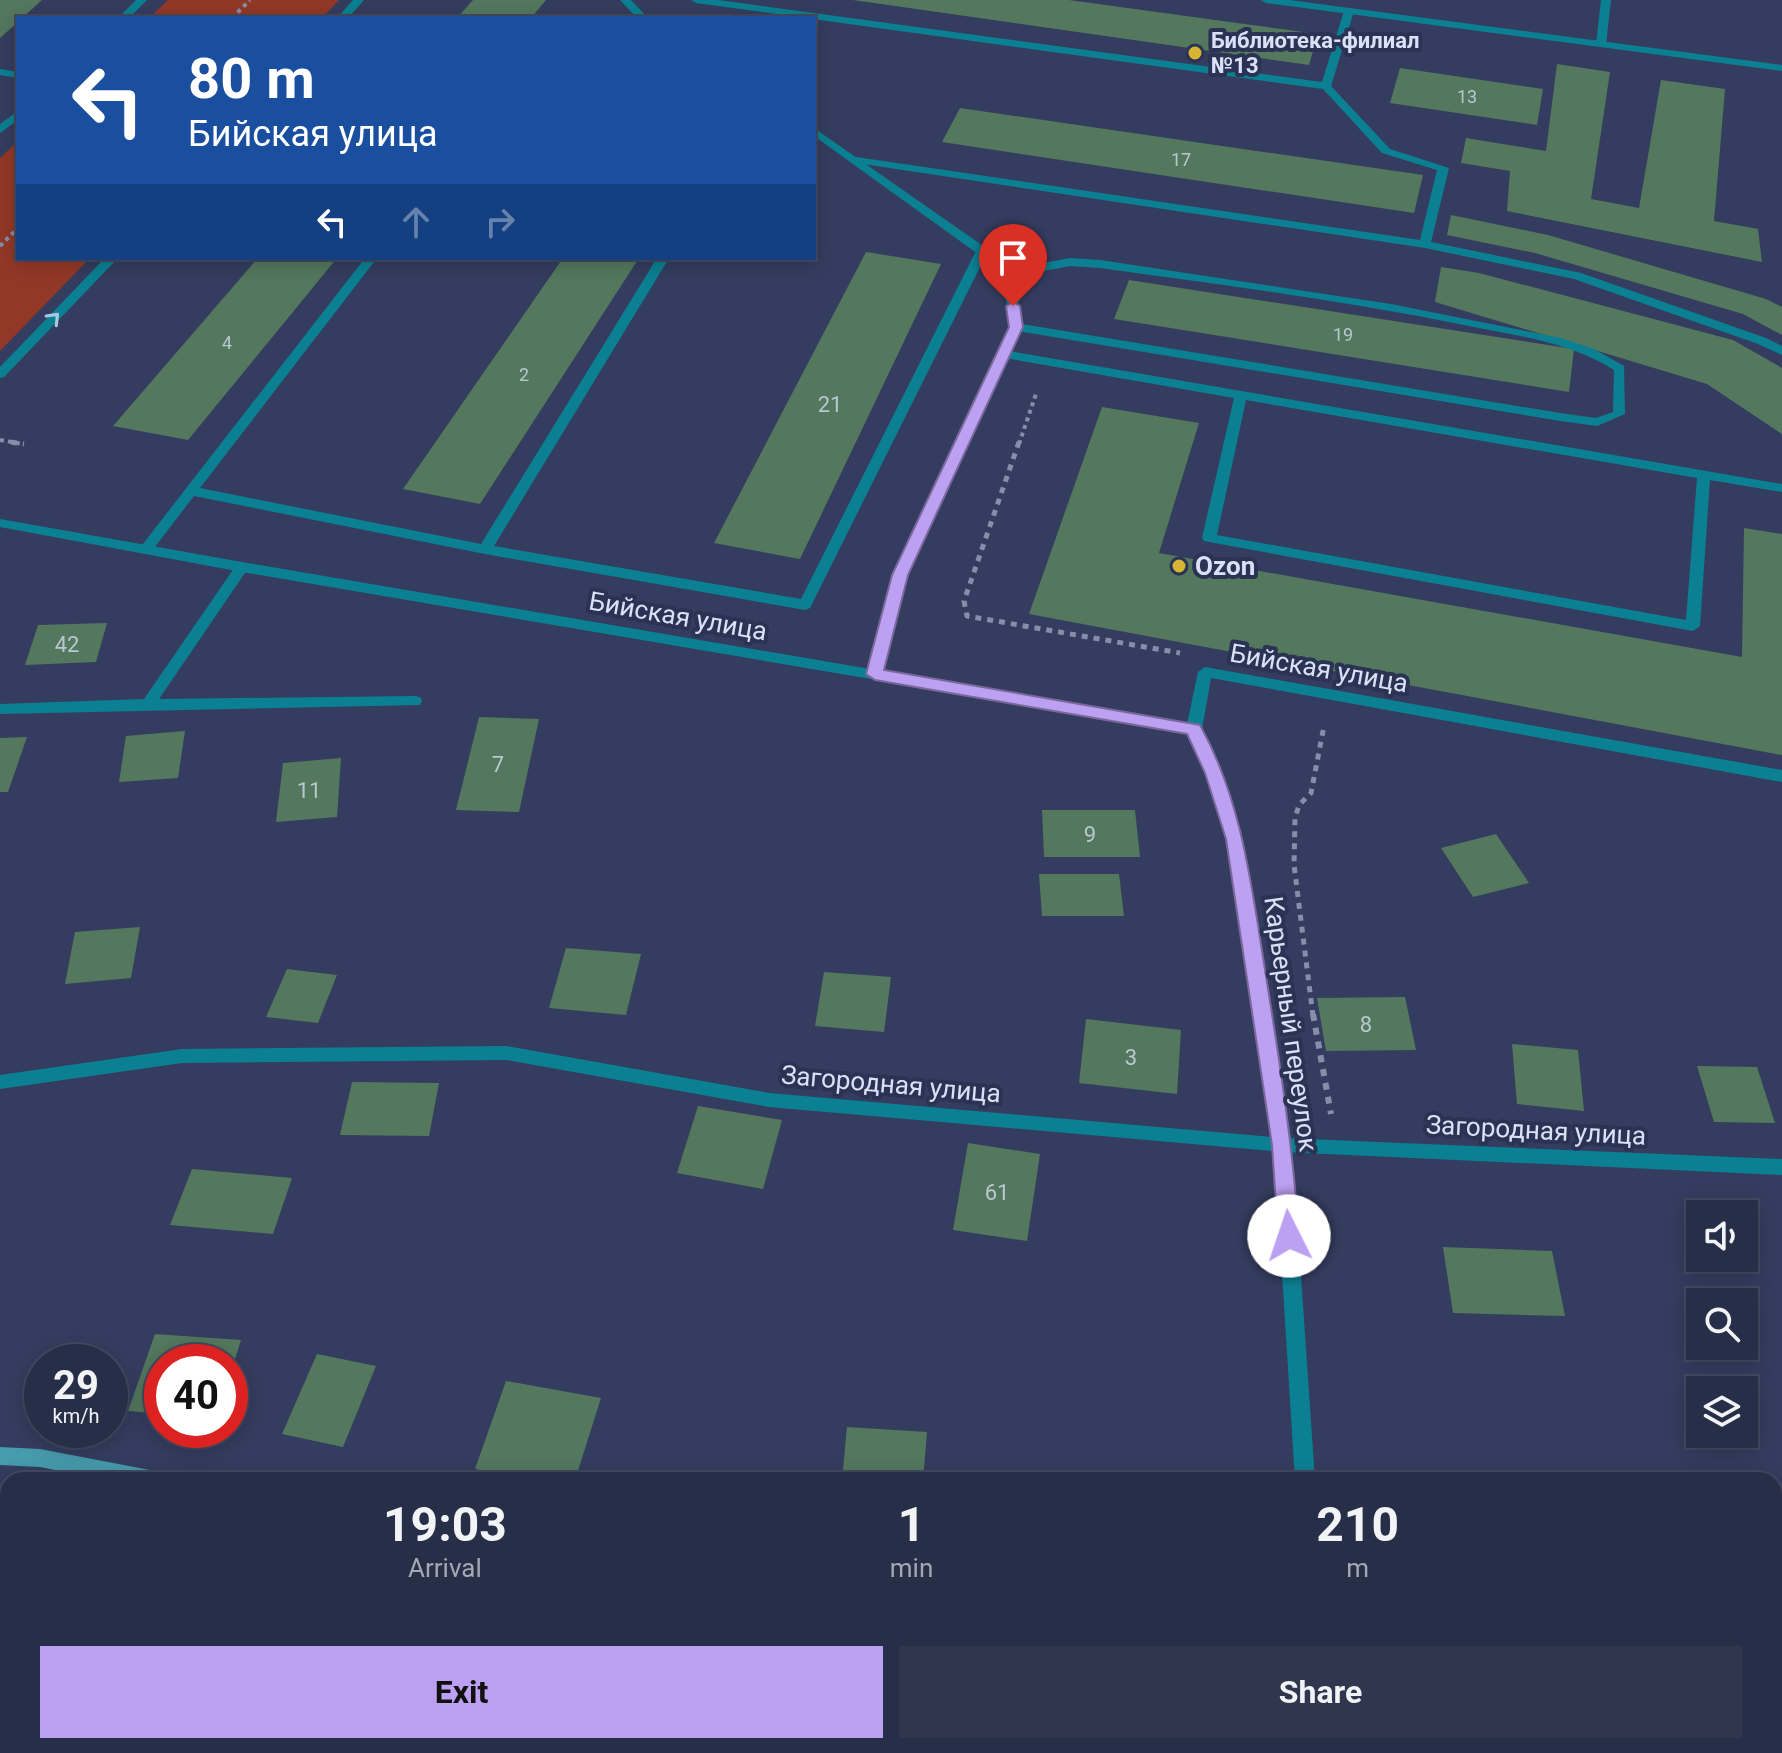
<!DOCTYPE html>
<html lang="en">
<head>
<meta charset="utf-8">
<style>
	body { margin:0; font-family:Roboto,sans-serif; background:#2f364e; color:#f1f3f6; height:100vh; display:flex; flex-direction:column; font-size:30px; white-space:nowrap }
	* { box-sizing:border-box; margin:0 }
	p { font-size:26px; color:#a4a8b4 }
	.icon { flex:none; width:44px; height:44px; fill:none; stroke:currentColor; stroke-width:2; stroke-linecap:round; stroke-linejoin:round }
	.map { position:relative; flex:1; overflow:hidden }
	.sheet { position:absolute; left:0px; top:1472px; width:1782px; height:282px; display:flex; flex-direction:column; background:#272e47; border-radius:24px 24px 0 0; box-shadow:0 4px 20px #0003,0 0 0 2px #434a60 }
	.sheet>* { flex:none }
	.hud { position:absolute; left:16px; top:16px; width:800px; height:244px; border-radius:0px; box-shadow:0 4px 20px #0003,0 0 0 2px #434a60; background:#1a4fa0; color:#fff; overflow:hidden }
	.tools { position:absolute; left:1686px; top:1200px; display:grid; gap:16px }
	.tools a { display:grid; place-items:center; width:72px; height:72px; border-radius:0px; background:#272e47; box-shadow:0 4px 20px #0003,0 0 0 2px #434a60; font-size:40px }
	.speed { position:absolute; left:24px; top:1344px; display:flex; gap:16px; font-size:40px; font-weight:700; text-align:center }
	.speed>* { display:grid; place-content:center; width:104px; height:104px; border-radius:50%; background:#272e47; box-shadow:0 4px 20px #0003,0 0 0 2px #434a60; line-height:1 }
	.speed small { font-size:20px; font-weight:400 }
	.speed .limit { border:12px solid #d22; background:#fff; color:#111 }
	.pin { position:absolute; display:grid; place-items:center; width:68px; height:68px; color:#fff; margin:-82px -34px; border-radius:50% 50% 50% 0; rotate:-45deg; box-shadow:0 0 8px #0007 }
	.pin .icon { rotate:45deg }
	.me { position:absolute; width:88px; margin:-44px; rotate:356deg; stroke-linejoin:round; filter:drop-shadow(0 0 6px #0008) }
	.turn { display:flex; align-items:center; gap:28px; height:168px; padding:0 40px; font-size:36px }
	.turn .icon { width:104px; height:104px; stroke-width:2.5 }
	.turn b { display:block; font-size:56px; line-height:68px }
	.lanes { display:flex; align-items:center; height:76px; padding:0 40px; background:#0003; justify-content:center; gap:40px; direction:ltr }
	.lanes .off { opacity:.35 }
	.eta { display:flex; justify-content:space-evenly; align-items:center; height:136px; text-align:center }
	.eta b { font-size:48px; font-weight:700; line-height:56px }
	.button { display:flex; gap:16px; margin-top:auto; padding:16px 40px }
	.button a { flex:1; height:92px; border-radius:0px; background:#bca0f2; color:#111; font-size:32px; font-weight:700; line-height:92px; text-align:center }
	.button a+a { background:#2f364e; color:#f1f3f6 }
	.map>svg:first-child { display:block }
	.green { fill:#923827 }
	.water { fill:#806c29 }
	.building { fill:#53785d }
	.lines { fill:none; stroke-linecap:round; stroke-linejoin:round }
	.path-far2 { stroke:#868eaa; stroke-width:4; stroke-dasharray:4 4; stroke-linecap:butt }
	.path-far1 { stroke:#868eaa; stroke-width:5; stroke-dasharray:6 6; stroke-linecap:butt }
	.path { stroke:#868eaa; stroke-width:6; stroke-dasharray:7 7; stroke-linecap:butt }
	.service { fill:#0b8092; fill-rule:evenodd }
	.minor { fill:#0b8092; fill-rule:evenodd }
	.tertiary { fill:#0b8092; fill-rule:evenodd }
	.secondary { fill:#469bac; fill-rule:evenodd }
	.oneway { stroke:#a6c9dd }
	.route { fill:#bca0f2; stroke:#7a689d; stroke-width:2 }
	.poi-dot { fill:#d8b434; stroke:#2b3354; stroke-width:3 }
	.labels { text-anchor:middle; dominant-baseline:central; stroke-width:8; stroke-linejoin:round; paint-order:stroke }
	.far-number-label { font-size:18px; fill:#b8c7d0 }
	.far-poi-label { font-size:22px; font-weight:bold; fill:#dae1f6; stroke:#2b3354; text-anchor:start }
	.number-label { font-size:22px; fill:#b8c7d0 }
	.poi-label { font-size:26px; font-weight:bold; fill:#dae1f6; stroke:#2b3354; text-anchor:start }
	.street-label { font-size:26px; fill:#dae1f6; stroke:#2b3354 }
</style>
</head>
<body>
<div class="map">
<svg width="1782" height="1753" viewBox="0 0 1782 1753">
	<rect width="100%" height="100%" fill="#343d5f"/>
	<!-- green -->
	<path class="green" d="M 168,0 L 339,0 L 322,18 L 149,18 Z
		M 18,141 L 18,258 L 90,258 L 0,351 L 0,158 Z
		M 0,1569 L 8,1571 L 8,1713 L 0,1712 Z
		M 229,1746 L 803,1746 L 835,1753 L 276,1753 Z"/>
	<!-- water -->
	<path class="water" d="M 0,1712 L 8,1713 L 8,1746 L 229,1746 L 276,1753 L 0,1753 Z"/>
	<!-- building -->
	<path class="building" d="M 0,0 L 42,0 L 22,18 L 18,18 L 18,22 L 0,38 Z
		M 473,0 L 546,0 L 531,18 L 457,18 Z
		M 853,0 L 1069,0 L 1318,34 L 1309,65 Z
		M 1557,64 L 1610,72 L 1591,199 L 1639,208 L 1661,80 L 1725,89 L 1714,221 L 1758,229 L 1762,262 L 1507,211 L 1510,171 L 1461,163 L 1466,138 L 1546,151 Z
		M 1400,68 L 1543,89 L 1537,125 L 1390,103 Z
		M 960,108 L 1423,175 L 1414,213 L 942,142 Z
		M 1451,215 L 1548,235 L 1766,299 L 1782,307 L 1782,335 L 1743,314 L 1535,253 L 1447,235 Z
		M 866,252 L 941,264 L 800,559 L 714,543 Z
		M 258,258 L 337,258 L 188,440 L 113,426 Z
		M 563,258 L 639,258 L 480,504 L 403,489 Z
		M 1441,267 L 1479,273 L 1733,340 L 1782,368 L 1782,434 L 1707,384 L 1435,302 Z
		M 1129,280 L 1574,349 L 1569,392 L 1114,319 Z
		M 1102,407 L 1199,423 L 1159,553 L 1742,657 L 1744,528 L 1782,534 L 1782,755 L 1029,614 Z
		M 107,623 L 96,662 L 25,665 L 38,625 Z
		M 479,717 L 539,719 L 519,812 L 456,810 Z
		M 185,731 L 178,778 L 119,782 L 126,736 Z
		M 27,737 L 8,792 L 0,792 L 0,738 Z
		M 341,758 L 337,817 L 276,822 L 283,763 Z
		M 1042,810 L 1135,810 L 1140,857 L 1044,857 Z
		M 1496,834 L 1529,883 L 1473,897 L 1441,848 Z
		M 1039,874 L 1119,874 L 1124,916 L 1042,916 Z
		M 140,927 L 131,978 L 65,984 L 75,932 Z
		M 566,948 L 641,954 L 626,1015 L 549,1008 Z
		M 287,969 L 337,975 L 318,1023 L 266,1017 Z
		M 824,972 L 891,977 L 884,1032 L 815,1026 Z
		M 1405,997 L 1416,1050 L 1326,1051 L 1317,998 Z
		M 1086,1019 L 1181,1030 L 1177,1094 L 1079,1083 Z
		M 1512,1044 L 1578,1050 L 1584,1111 L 1517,1104 Z
		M 1697,1066 L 1757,1067 L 1775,1123 L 1714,1122 Z
		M 352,1082 L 439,1083 L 429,1136 L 340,1135 Z
		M 698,1106 L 782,1120 L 763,1189 L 677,1173 Z
		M 968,1143 L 1040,1154 L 1027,1241 L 953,1230 Z
		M 192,1169 L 292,1178 L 273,1234 L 170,1225 Z
		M 1443,1247 L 1552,1251 L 1565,1316 L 1453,1313 Z
		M 155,1334 L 241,1340 L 231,1372 L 230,1362 L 162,1362 L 162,1414 L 128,1411 Z
		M 317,1354 L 376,1366 L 343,1447 L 282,1434 Z
		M 506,1381 L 601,1398 L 575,1480 L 532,1480 L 475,1469 Z
		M 847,1427 L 927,1432 L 923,1480 L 842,1480 Z
		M 1104,1472 L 1152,1478 L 1152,1480 L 1104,1480 Z"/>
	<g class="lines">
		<!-- path-far2 -->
		<path class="path-far2" d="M 232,18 L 250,0
			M 0,246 L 18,228
			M 0,440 L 23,444
			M 1019,444 L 1037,391"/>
		<!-- path-far1 -->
		<path class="path-far1" d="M 11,442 L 24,444
			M 1019,442 L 964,601 L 967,616 L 1180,653
			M 1313,1016 L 1294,865 L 1295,818 L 1299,805 L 1311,793 L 1324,726"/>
		<!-- path -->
		<path class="path" d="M 1313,1014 L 1331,1114"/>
		<!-- service -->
		<path class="service" d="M 691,0 L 718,0 L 1322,82 L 1344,11 L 1353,9 L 1354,11 L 1331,86 L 1390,149 L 1449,168 L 1431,242 L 1581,273 L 1766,338 L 1782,346 L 1782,355 L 1758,344 L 1574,279 L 1425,248 L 856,163 L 850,160 L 856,157 L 1420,240 L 1437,170 L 1382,153 L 1323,89 L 696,3 Z
			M 1601,0 L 1611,0 L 1606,44 L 1601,47 L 1596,44 Z
			M 982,247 L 988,251 L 810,608 L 805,610 L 485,554 L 194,496 L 151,552 L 146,554 L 139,549 L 365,258 L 377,258 L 200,488 L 481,544 L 657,258 L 669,258 L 494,546 L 801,599 L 976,251 Z
			M 1070,258 L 1100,260 L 1391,304 L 1561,338 L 1594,349 L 1624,366 L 1625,414 L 1597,426 L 1560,421 L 1012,330 L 1010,327 L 1016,323 L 1560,413 L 1596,418 L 1613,412 L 1614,370 C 1570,342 1518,336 1469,326 C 1347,301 1223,285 1100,268 L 1070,266 L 1002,279 L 996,275 L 1002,271 Z
			M 1003,350 L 1782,484 L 1782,492 L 1710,480 L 1700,626 L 1693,631 L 1204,541 L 1202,538 L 1234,398 L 999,357 L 999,351 ZM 1246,400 L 1697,478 L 1686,620 L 1217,535 Z
			M 242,562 L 249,567 L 159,699 L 415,696 L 420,697 L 422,701 L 420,705 L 0,714 L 0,704 L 144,699 L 237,564 Z
			M 507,1046 L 769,1093 L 1283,1138 L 1782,1159 L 1782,1175 L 1283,1152 L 769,1107 L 507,1060 L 182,1063 L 0,1089 L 0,1075 L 182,1049 Z"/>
		<!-- minor -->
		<path class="minor" d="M 620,0 L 631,0 L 648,18 L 637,18 Z
			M 1261,0 L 1289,0 L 1782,65 L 1782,71 L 1266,3 Z
			M 0,69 L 18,72 L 18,78 L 0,75 Z
			M 814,128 L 986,248 L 1016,285 L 1022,327 L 907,575 L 882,674 L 875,679 L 868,674 L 893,575 L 1010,327 L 1004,285 L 978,254 L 814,136 Z
			M 1205,667 L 1782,770 L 1782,782 L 1211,678 L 1202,729 L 1194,734 L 1186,729 L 1198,672 Z"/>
		<!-- tertiary -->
		<path class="tertiary" d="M 136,0 L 147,0 L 129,18 L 118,18 Z
			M 353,0 L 364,0 L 348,18 L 337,18 Z
			M 18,111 L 18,120 L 0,133 L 0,124 Z
			M 105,258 L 118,258 L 4,377 L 0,378 L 0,367 Z
			M 0,519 L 242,562 L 1199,725 L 1222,773 L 1243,839 L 1292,1145 L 1315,1480 L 1295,1480 L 1274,1145 L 1227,839 L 1206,773 L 1188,733 L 242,572 L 0,527 Z"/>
		<!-- secondary -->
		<path class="secondary" d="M 0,1447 L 40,1449 L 155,1471 L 162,1473 L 165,1480 L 106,1480 L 40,1467 L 0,1465 Z
			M 1286,1746 L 1334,1746 L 1337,1753 L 1289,1753 Z"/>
	</g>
	<!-- one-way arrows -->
	<defs><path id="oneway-chevron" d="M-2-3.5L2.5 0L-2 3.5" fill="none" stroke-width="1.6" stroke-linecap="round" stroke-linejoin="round" transform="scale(2)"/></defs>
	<use class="oneway" href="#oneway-chevron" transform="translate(54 318) rotate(-46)"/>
	<!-- route -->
	<path class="route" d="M 1013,302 L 1020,306 L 1023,327 L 908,575 L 884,670 L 1200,725 C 1243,802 1252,890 1266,976 C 1280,1063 1293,1148 1299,1236 L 1296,1242 L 1289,1245 L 1281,1242 L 1278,1236 L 1272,1145 L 1226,839 L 1205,773 L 1187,734 L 875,680 L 866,674 L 892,575 L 1009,327 L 1006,306 Z"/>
	<!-- markers -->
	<g class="poi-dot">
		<circle cx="1195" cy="53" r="8"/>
		<circle cx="1179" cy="566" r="8"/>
	</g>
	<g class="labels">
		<!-- far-number labels -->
		<g class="far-number-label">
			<text x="1467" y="96">13</text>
			<text x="1181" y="159">17</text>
			<text x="1343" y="334">19</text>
			<text x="227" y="342">4</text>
			<text x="524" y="374">2</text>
		</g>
		<!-- far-poi labels -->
		<g class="far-poi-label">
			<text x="1211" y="40">Библиотека-филиал<tspan x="1211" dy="25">№13</tspan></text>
		</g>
		<!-- number labels -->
		<g class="number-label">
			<text x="830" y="404">21</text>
			<text x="67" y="644">42</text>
			<text x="498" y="764">7</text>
			<text x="309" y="790">11</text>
			<text x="1090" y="834">9</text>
			<text x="1366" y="1024">8</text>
			<text x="1131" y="1057">3</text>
			<text x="997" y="1192">61</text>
		</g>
		<!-- poi labels -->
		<g class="poi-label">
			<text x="1195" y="566">Ozon</text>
		</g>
		<!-- street labels -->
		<g class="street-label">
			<text transform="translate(678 616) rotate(10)">Бийская улица</text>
			<text transform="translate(1319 668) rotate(10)">Бийская улица</text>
			<text transform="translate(1291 1024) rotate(82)">Карьерный переулок</text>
			<text transform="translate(891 1084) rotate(5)">Загородная улица</text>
			<text transform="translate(1536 1130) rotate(3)">Загородная улица</text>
		</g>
	</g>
</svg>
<div class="tools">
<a><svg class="icon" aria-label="sound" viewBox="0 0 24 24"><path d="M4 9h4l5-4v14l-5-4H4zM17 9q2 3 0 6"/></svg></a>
<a><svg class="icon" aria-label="search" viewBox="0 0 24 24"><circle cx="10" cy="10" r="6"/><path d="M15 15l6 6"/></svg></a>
<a><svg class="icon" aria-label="layers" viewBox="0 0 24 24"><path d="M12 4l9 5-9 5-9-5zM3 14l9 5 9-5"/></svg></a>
</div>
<div class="speed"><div>29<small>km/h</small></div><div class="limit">40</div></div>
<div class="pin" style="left:1013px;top:306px;background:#d93025"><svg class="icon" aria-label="arrive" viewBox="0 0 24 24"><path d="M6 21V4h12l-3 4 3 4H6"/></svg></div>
<svg class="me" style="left:1289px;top:1236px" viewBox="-20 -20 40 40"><circle r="19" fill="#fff"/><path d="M0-13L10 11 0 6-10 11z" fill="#bca0f2"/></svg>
<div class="hud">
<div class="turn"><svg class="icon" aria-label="left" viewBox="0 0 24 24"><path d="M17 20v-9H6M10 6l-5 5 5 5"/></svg><div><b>80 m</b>Бийская улица</div></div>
<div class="lanes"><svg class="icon" aria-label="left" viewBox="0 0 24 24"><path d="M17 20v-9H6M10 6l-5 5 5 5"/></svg><svg class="icon off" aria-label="ahead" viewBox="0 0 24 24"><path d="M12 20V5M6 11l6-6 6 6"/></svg><svg class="icon off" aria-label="right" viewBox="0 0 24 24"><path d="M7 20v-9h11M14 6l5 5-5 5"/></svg></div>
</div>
<section class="sheet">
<div class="eta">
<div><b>19:03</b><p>Arrival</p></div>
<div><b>1</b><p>min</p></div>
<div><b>210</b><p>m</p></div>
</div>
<div class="button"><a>Exit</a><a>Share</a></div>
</section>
</div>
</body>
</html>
